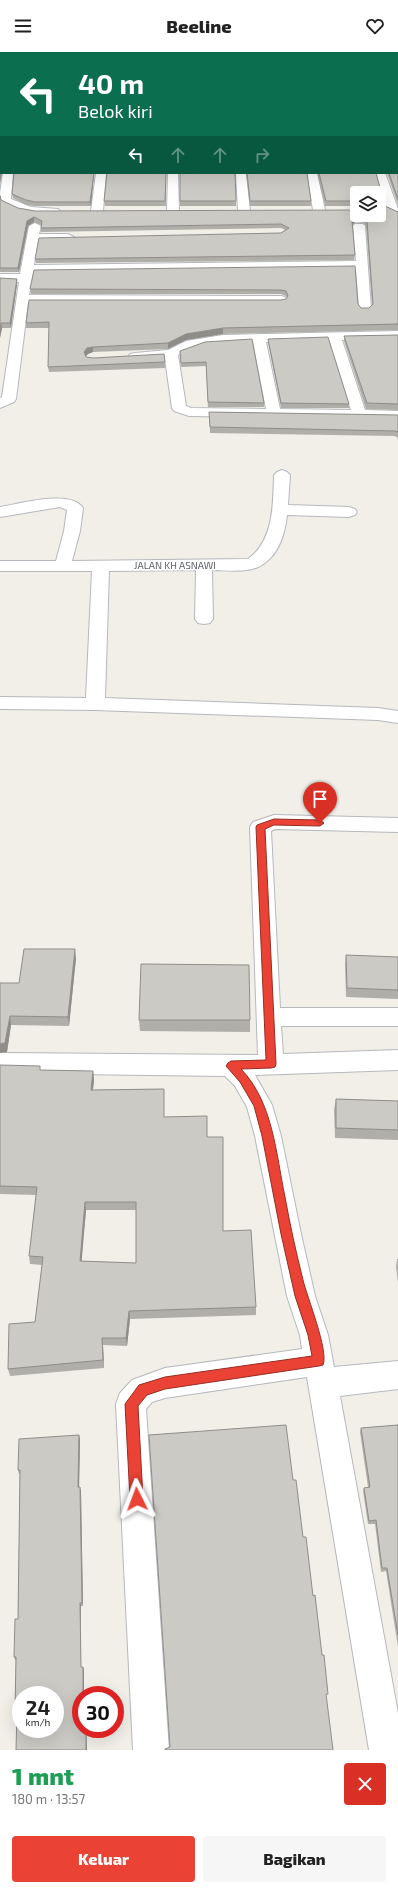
<!DOCTYPE html>
<html lang="id">
<head>
<meta charset="utf-8">
<style>
	body { margin:0; font-family:"Exo 2",sans-serif; background:#f6f6f6; color:#222; height:100vh; display:flex; flex-direction:column; font-size:15px; white-space:nowrap }
	* { box-sizing:border-box; margin:0 }
	p { font-size:13px; color:#767676 }
	.icon { flex:none; width:22px; height:22px; fill:none; stroke:currentColor; stroke-width:2; stroke-linecap:round; stroke-linejoin:round }
	.map { position:relative; height:1698px; overflow:hidden }
	.panel { display:flex; flex-direction:column; background:#fff; flex:1 }
	.panel>* { flex:none }
	.hud { position:absolute; left:0px; top:0px; width:398px; height:122px; box-shadow:0 4px 16px #0002; background:#0b6e4f; color:#fff; overflow:hidden }
	.controls { position:absolute; left:350px; top:134px; display:grid; gap:8px }
	.controls a { display:grid; place-items:center; width:36px; height:36px; border-radius:4px; background:#fff; box-shadow:0 4px 16px #0002; font-size:20px }
	.speed { position:absolute; left:12px; top:1634px; display:flex; gap:8px; font-size:20px; font-weight:700; text-align:center }
	.speed>* { display:grid; place-content:center; width:52px; height:52px; border-radius:50%; background:#fff; box-shadow:0 4px 16px #0002; line-height:1 }
	.speed small { font-size:10px; font-weight:400 }
	.speed .limit { border:6px solid #d22; background:#fff; color:#111 }
	.pin { position:absolute; display:grid; place-items:center; width:34px; height:34px; color:#fff; margin:-41px -17px; border-radius:50% 50% 50% 0; rotate:-45deg; box-shadow:0 0 4px #0007 }
	.pin .icon { rotate:45deg }
	.me { position:absolute; width:44px; margin:-22px; rotate:357deg; stroke-linejoin:round; filter:drop-shadow(0 0 3px #0008) }
	.turn { display:flex; align-items:center; gap:14px; height:84px; padding:0 12px; font-size:18px }
	.turn .icon { width:52px; height:52px; stroke-width:2.5 }
	.turn b { display:block; font-size:28px; line-height:34px }
	.lanes { display:flex; align-items:center; height:38px; padding:0 12px; background:#0003; justify-content:center; gap:20px; direction:ltr }
	.lanes .off { opacity:.35 }
	.round { display:grid; place-items:center; flex:none; width:42px; height:42px; border-radius:4px; background:#f6f6f6 }
	.headline { display:flex; align-items:center; justify-content:space-between; height:68px; padding:0 12px }
	h1 { font-size:24px; font-weight:800; line-height:30px; color:#1e9e55 }
	.primary-button { display:flex; gap:8px; margin-top:auto; padding:8px 12px }
	.primary-button a { flex:1; height:46px; border-radius:4px; background:#ea4335; color:#fff; font-size:16px; font-weight:800; line-height:46px; text-align:center }
	.primary-button a+a { background:#f6f6f6; color:#222 }
	header { display:flex; justify-content:space-between; align-items:center; height:52px; padding:0 12px; background:#fff; font-size:18px; font-weight:800 }
	.map>svg:first-child { display:block }
	.lines { fill:none; stroke-linecap:round; stroke-linejoin:round }
	.street-casing { stroke:#b5b8bc; stroke-width:2 }
	.street { fill:#fff; fill-rule:evenodd }
	.wall { fill:#afaea9; fill-rule:evenodd }
	.shaded-wall { fill:#8f8d8a }
	.building { fill:#cccac5; stroke:#8f8d8a; fill-rule:evenodd }
	.route { fill:#ea4335; stroke:#982c22 }
	.labels { text-anchor:middle; dominant-baseline:central; stroke-width:3; stroke-linejoin:round; paint-order:stroke }
	.far-street-label { font-size:10px; fill:#5f6368; stroke:#fff }
</style>
</head>
<body>
<header><svg class="icon" aria-label="menu" viewBox="0 0 24 24"><path d="M4 6h16M4 12h16M4 18h16"/></svg>Beeline<svg class="icon" aria-label="heart" viewBox="0 0 24 24"><path d="M12 20l-8-8c-3-5 5-10 8-4 3-6 11-1 8 4z"/></svg></header>
<div class="map">
<svg width="398" height="1698" viewBox="0 0 398 1698">
	<rect width="100%" height="100%" fill="#f1efe8"/>
	<g class="lines">
		<defs>
			<path id="street" d="M 397,10 L 398,10 L 398,16 L 397,16 Z
				M 3,121 L 13,121 L 11,147 L 31,155 L 58,157 L 60,159 L 58,161 L 29,161 L 2,151 L 0,141 Z
				M 96,121 L 106,121 L 103,159 L 97,162 L 91,159 Z
				M 168,121 L 178,121 L 179,159 L 173,162 L 167,159 Z
				M 236,121 L 246,121 L 250,159 L 248,161 L 244,162 L 238,159 Z
				M 307,121 L 317,121 L 325,158 L 323,160 L 319,161 L 313,158 Z
				M 375,121 L 385,121 L 398,157 L 398,164 L 386,158 Z
				M 35,171 L 41,174 L 39,182 L 68,182 L 74,185 L 68,188 L 38,189 L 34,213 L 356,209 L 353,174 L 355,172 L 363,172 L 365,174 L 371,257 L 369,260 L 361,260 L 359,257 L 356,217 L 33,221 L 29,243 L 281,244 L 285,245 L 287,248 L 285,251 L 281,252 L 28,251 L 16,347 L 14,350 L 0,356 L 0,346 L 2,345 L 19,230 L 0,230 L 0,222 L 20,222 L 29,174 Z
				M 398,279 L 398,287 L 342,288 L 365,358 L 398,359 L 398,367 L 189,364 L 174,359 L 172,356 L 165,307 L 135,309 L 130,308 L 128,305 L 130,302 L 135,301 L 168,298 L 186,289 L 223,283 ZM 329,288 L 351,358 L 280,357 L 266,290 ZM 253,290 L 266,357 L 191,356 L 186,354 L 178,303 C 199,289 229,291 253,290 Z
				M 282,418 L 287,420 L 290,423 L 288,453 L 349,455 L 355,457 L 357,460 L 355,463 L 349,465 L 287,463 C 285,482 278,506 258,515 C 245,521 226,518 212,518 L 213,567 L 210,571 L 204,572 L 198,571 L 195,567 L 196,518 L 109,519 L 105,646 L 378,656 L 398,659 L 398,671 L 378,668 L 95,658 L 0,657 L 0,645 L 86,646 L 92,519 L 0,519 L 0,509 L 56,509 L 64,479 L 67,458 L 60,455 L 0,465 L 0,455 C 20,452 70,437 83,456 L 80,479 L 72,509 L 248,507 C 274,488 273,453 274,423 L 277,420 Z
				M 274,763 L 398,766 L 398,780 L 275,777 L 271,779 L 280,956 L 398,956 L 398,974 L 281,974 L 283,1002 L 398,998 L 398,1018 L 255,1023 L 272,1053 L 281,1084 L 301,1182 L 315,1244 L 328,1283 L 334,1315 L 398,1309 L 398,1337 L 340,1344 L 398,1661 L 398,1698 L 369,1698 L 307,1325 L 165,1346 L 152,1350 L 146,1357 L 169,1698 L 133,1698 L 116,1352 L 120,1341 L 132,1328 L 165,1316 L 302,1297 L 300,1283 L 287,1244 L 255,1084 L 247,1055 L 235,1034 L 225,1024 L 0,1021 L 0,1001 L 258,1003 L 250,775 L 253,770 Z"/>
		</defs>
		<!-- street casing -->
		<use href="#street" class="street-casing"/>
		<!-- street -->
		<use href="#street" class="street"/>
	</g>
	<!-- wall -->
	<path class="wall" d="M 398,89 L 398,153 L 387,121 L 397,121 Z
		M 94,121 L 91,154 L 35,154 L 26,153 L 13,146 L 12,142 Z
		M 166,121 L 166,154 L 105,154 L 104,149 Z
		M 180,121 L 236,149 L 236,154 L 180,154 Z
		M 246,121 L 307,121 L 311,149 L 311,154 L 250,154 Z
		M 317,121 L 376,121 L 385,154 L 398,160 L 398,278 L 223,282 L 186,288 L 168,297 L 93,300 L 88,302 L 86,304 L 86,305 L 93,306 L 165,310 L 165,316 L 49,320 L 48,315 L 49,276 L 26,276 L 26,271 L 281,248 L 286,247 L 287,246 L 286,244 L 281,242 L 31,242 L 30,237 L 355,214 L 358,252 L 361,256 L 369,256 L 372,253 L 366,174 L 364,171 L 355,170 L 352,173 L 355,203 L 354,208 L 36,211 L 35,207 L 281,181 L 285,178 L 281,176 L 41,180 L 41,173 L 34,170 L 28,174 L 19,220 L 0,220 L 0,144 L 1,148 L 18,156 L 35,159 L 379,163 L 357,141 L 357,154 L 325,154 Z
		M 0,226 L 17,227 L 17,232 L 11,276 L 2,276 L 0,286 Z
		M 398,283 L 398,358 L 366,357 L 344,289 L 344,284 Z
		M 268,287 L 349,352 L 349,356 L 281,356 L 268,291 Z
		M 205,290 L 264,351 L 264,355 L 208,355 L 206,314 L 181,315 L 180,304 L 180,299 Z
		M 209,360 L 398,363 L 398,388 L 397,385 L 394,384 L 210,381 Z
		M 346,903 L 398,912 L 398,947 L 346,945 L 345,912 Z
		M 76,906 L 69,974 L 11,973 L 7,1000 L 0,1001 L 19,931 Z
		M 139,968 L 250,968 L 250,980 L 140,979 Z
		M 0,1013 L 41,1018 L 93,1019 L 94,1028 L 93,1038 L 164,1037 L 164,1065 L 207,1085 L 223,1179 L 256,1255 L 256,1263 L 130,1267 L 127,1294 L 103,1293 L 104,1316 L 10,1324 L 8,1317 L 35,1270 L 42,1213 L 30,1212 L 29,1204 L 36,1143 L 0,1142 ZM 86,1158 L 136,1158 L 136,1211 L 81,1209 Z
		M 336,1047 L 398,1049 L 398,1047 L 398,1088 L 335,1086 L 334,1058 Z
		M 397,1207 L 398,1207 L 398,1231 L 396,1215 Z
		M 398,1373 L 398,1595 L 386,1519 L 381,1520 L 375,1472 L 368,1472 L 363,1439 L 364,1436 L 368,1435 L 360,1380 L 361,1376 Z
		M 80,1387 L 79,1435 L 81,1439 L 83,1554 L 81,1554 L 81,1615 L 84,1618 L 84,1643 L 81,1643 L 81,1677 L 86,1677 L 87,1698 L 16,1662 L 15,1659 L 16,1608 L 15,1608 L 14,1605 L 18,1567 L 20,1422 L 19,1422 L 18,1418 Z"/>
	<!-- shaded-wall -->
	<path class="shaded-wall" d="M 1,119 L 1,121 L 2,121 L 0,132 L 0,125 Z
		M 94,121 L 91,154 L 90,150 Z
		M 34,165 L 34,170 L 28,174 L 19,220 L 18,216 L 27,169 Z
		M 355,166 L 355,170 L 352,174 L 352,169 Z
		M 17,227 L 17,232 L 11,276 L 10,271 Z
		M 1,271 L 2,276 L 0,286 L 0,278 Z
		M 223,276 L 223,282 L 186,288 L 168,297 L 168,291 L 186,282 Z
		M 93,295 L 93,300 L 88,302 L 85,305 L 84,300 L 87,296 Z
		M 75,897 L 76,906 L 69,974 L 68,965 Z
		M 10,964 L 11,973 L 7,1000 L 0,1001 L 0,992 Z
		M 93,1019 L 94,1028 L 92,1046 L 91,1038 Z
		M 85,1150 L 86,1158 L 81,1217 L 80,1209 Z
		M 129,1259 L 130,1267 L 127,1294 L 126,1286 Z
		M 102,1286 L 103,1293 L 104,1316 L 103,1308 Z
		M 79,1383 L 80,1387 L 79,1439 L 78,1435 Z
		M 80,1435 L 81,1439 L 83,1554 L 82,1551 Z
		M 80,1551 L 81,1554 L 81,1618 L 81,1615 Z
		M 83,1615 L 84,1618 L 84,1643 L 83,1643 Z
		M 86,1677 L 87,1698 L 86,1698 Z"/>
	<!-- building -->
	<path class="building" d="M 3,0 L 398,0 L 398,5 L 397,5 L 397,1 L 2,1 Z
		M 0,3 L 1,3 L 1,60 L 1,58 L 0,59 Z
		M 397,13 L 398,13 L 398,21 L 397,21 Z
		M 0,66 L 1,66 L 1,90 L 0,90 Z
		M 397,89 L 398,89 L 398,147 L 389,121 L 397,121 Z
		M 1,97 L 1,119 L 0,125 L 0,98 Z
		M 14,121 L 94,121 L 90,150 L 35,150 L 26,148 L 12,142 Z
		M 107,121 L 166,121 L 165,149 L 104,149 Z
		M 180,121 L 235,121 L 236,149 L 180,149 Z
		M 247,121 L 307,121 L 311,149 L 250,149 Z
		M 319,121 L 376,121 L 385,154 L 398,160 L 398,272 L 223,276 L 186,282 L 168,291 L 93,295 L 87,296 L 84,300 L 86,305 L 93,306 L 164,302 L 165,310 L 48,315 L 49,270 L 26,271 L 29,248 L 281,248 L 286,247 L 288,244 L 286,239 L 281,238 L 30,237 L 34,218 L 355,214 L 358,252 L 361,256 L 369,256 L 373,252 L 367,169 L 364,166 L 355,166 L 352,169 L 355,203 L 35,207 L 39,186 L 281,181 L 289,176 L 281,172 L 41,176 L 42,169 L 34,165 L 27,169 L 18,216 L 0,216 L 0,144 L 1,148 L 18,156 L 35,159 L 357,158 L 357,163 L 379,163 L 379,141 L 357,141 L 357,149 L 326,149 Z
		M 0,226 L 17,227 L 10,271 L 1,271 L 0,278 Z
		M 398,283 L 398,352 L 367,351 L 344,284 Z
		M 328,285 L 349,352 L 281,351 L 268,287 Z
		M 252,287 L 264,351 L 208,350 L 206,310 L 181,311 L 180,299 L 205,290 Z
		M 209,360 L 398,363 L 398,380 L 395,379 L 210,375 Z
		M 24,897 L 75,897 L 68,965 L 10,964 L 5,991 L 0,992 L 0,931 L 19,931 Z
		M 346,903 L 398,905 L 398,938 L 347,936 Z
		M 141,912 L 249,913 L 250,968 L 139,968 Z
		M 0,1013 L 40,1014 L 40,1018 L 93,1019 L 91,1038 L 164,1037 L 164,1065 L 207,1064 L 207,1085 L 223,1085 L 223,1179 L 251,1178 L 256,1255 L 129,1259 L 126,1286 L 102,1286 L 103,1308 L 8,1317 L 9,1272 L 35,1270 L 43,1205 L 29,1204 L 37,1135 L 0,1134 ZM 85,1150 L 136,1150 L 136,1211 L 80,1209 Z
		M 336,1047 L 398,1049 L 398,1078 L 336,1076 Z
		M 286,1373 L 293,1428 L 296,1428 L 303,1485 L 306,1485 L 313,1544 L 315,1543 L 322,1603 L 324,1603 L 328,1642 L 326,1642 L 333,1698 L 165,1698 L 165,1697 L 170,1695 L 149,1383 Z
		M 398,1373 L 398,1583 L 387,1516 L 382,1516 L 376,1468 L 369,1469 L 364,1436 L 370,1435 L 361,1376 Z
		M 79,1383 L 78,1435 L 80,1435 L 82,1551 L 80,1551 L 81,1615 L 83,1615 L 83,1643 L 81,1643 L 81,1677 L 86,1677 L 86,1698 L 16,1698 L 17,1659 L 15,1659 L 16,1605 L 14,1605 L 15,1567 L 18,1567 L 20,1418 L 18,1418 L 19,1387 ZM 21,1643 L 55,1643 L 55,1677 L 21,1677 Z"/>
	<!-- route -->
	<path class="route" d="M 274,767 L 320,768 L 324,771 L 320,774 L 274,773 L 265,777 L 276,1012 L 275,1015 L 271,1016 L 241,1017 C 273,1050 276,1102 285,1145 C 290,1173 296,1200 303,1228 C 307,1245 329,1299 323,1313 L 319,1314 L 165,1337 L 147,1343 L 138,1354 L 143,1447 L 141,1451 L 137,1453 L 132,1451 L 130,1447 L 125,1352 L 139,1333 L 165,1325 L 312,1304 L 308,1283 L 295,1244 L 281,1182 L 262,1084 L 254,1054 L 240,1030 L 226,1014 L 228,1011 L 231,1009 L 266,1008 L 256,775 L 257,773 Z"/>
	<g class="labels">
		<!-- far-street labels -->
		<g class="far-street-label">
			<text x="175" y="513">JALAN KH ASNAWI</text>
		</g>
	</g>
</svg>
<div class="controls">
<a><svg class="icon" aria-label="layers" viewBox="0 0 24 24"><path d="M12 4l9 5-9 5-9-5zM3 14l9 5 9-5"/></svg></a>
</div>
<div class="speed"><div>24<small>km/h</small></div><div class="limit">30</div></div>
<div class="pin" style="left:320px;top:771px;background:#d93025"><svg class="icon" aria-label="arrive" viewBox="0 0 24 24"><path d="M6 21V4h12l-3 4 3 4H6"/></svg></div>
<svg class="me" style="left:137px;top:1447px" viewBox="-20 -20 40 40"><path d="M0-17L14 15 0 8-14 15z" fill="#ea4335" stroke="#fff" stroke-width="4"/></svg>
<div class="hud">
<div class="turn"><svg class="icon" aria-label="left" viewBox="0 0 24 24"><path d="M17 20v-9H6M10 6l-5 5 5 5"/></svg><div><b>40 m</b>Belok kiri</div></div>
<div class="lanes"><svg class="icon" aria-label="left" viewBox="0 0 24 24"><path d="M17 20v-9H6M10 6l-5 5 5 5"/></svg><svg class="icon off" aria-label="ahead" viewBox="0 0 24 24"><path d="M12 20V5M6 11l6-6 6 6"/></svg><svg class="icon off" aria-label="ahead" viewBox="0 0 24 24"><path d="M12 20V5M6 11l6-6 6 6"/></svg><svg class="icon off" aria-label="right" viewBox="0 0 24 24"><path d="M7 20v-9h11M14 6l5 5-5 5"/></svg></div>
</div>
</div>
<section class="panel">
<div class="headline"><div><h1>1 mnt</h1><p>180 m · 13:57</p></div><a class="round" style="background:#d93025;color:#fff"><svg class="icon" aria-label="close" viewBox="0 0 24 24"><path d="M6 6l12 12M18 6L6 18"/></svg></a></div>
<div class="primary-button"><a>Keluar</a><a>Bagikan</a></div>
</section>
</body>
</html>
